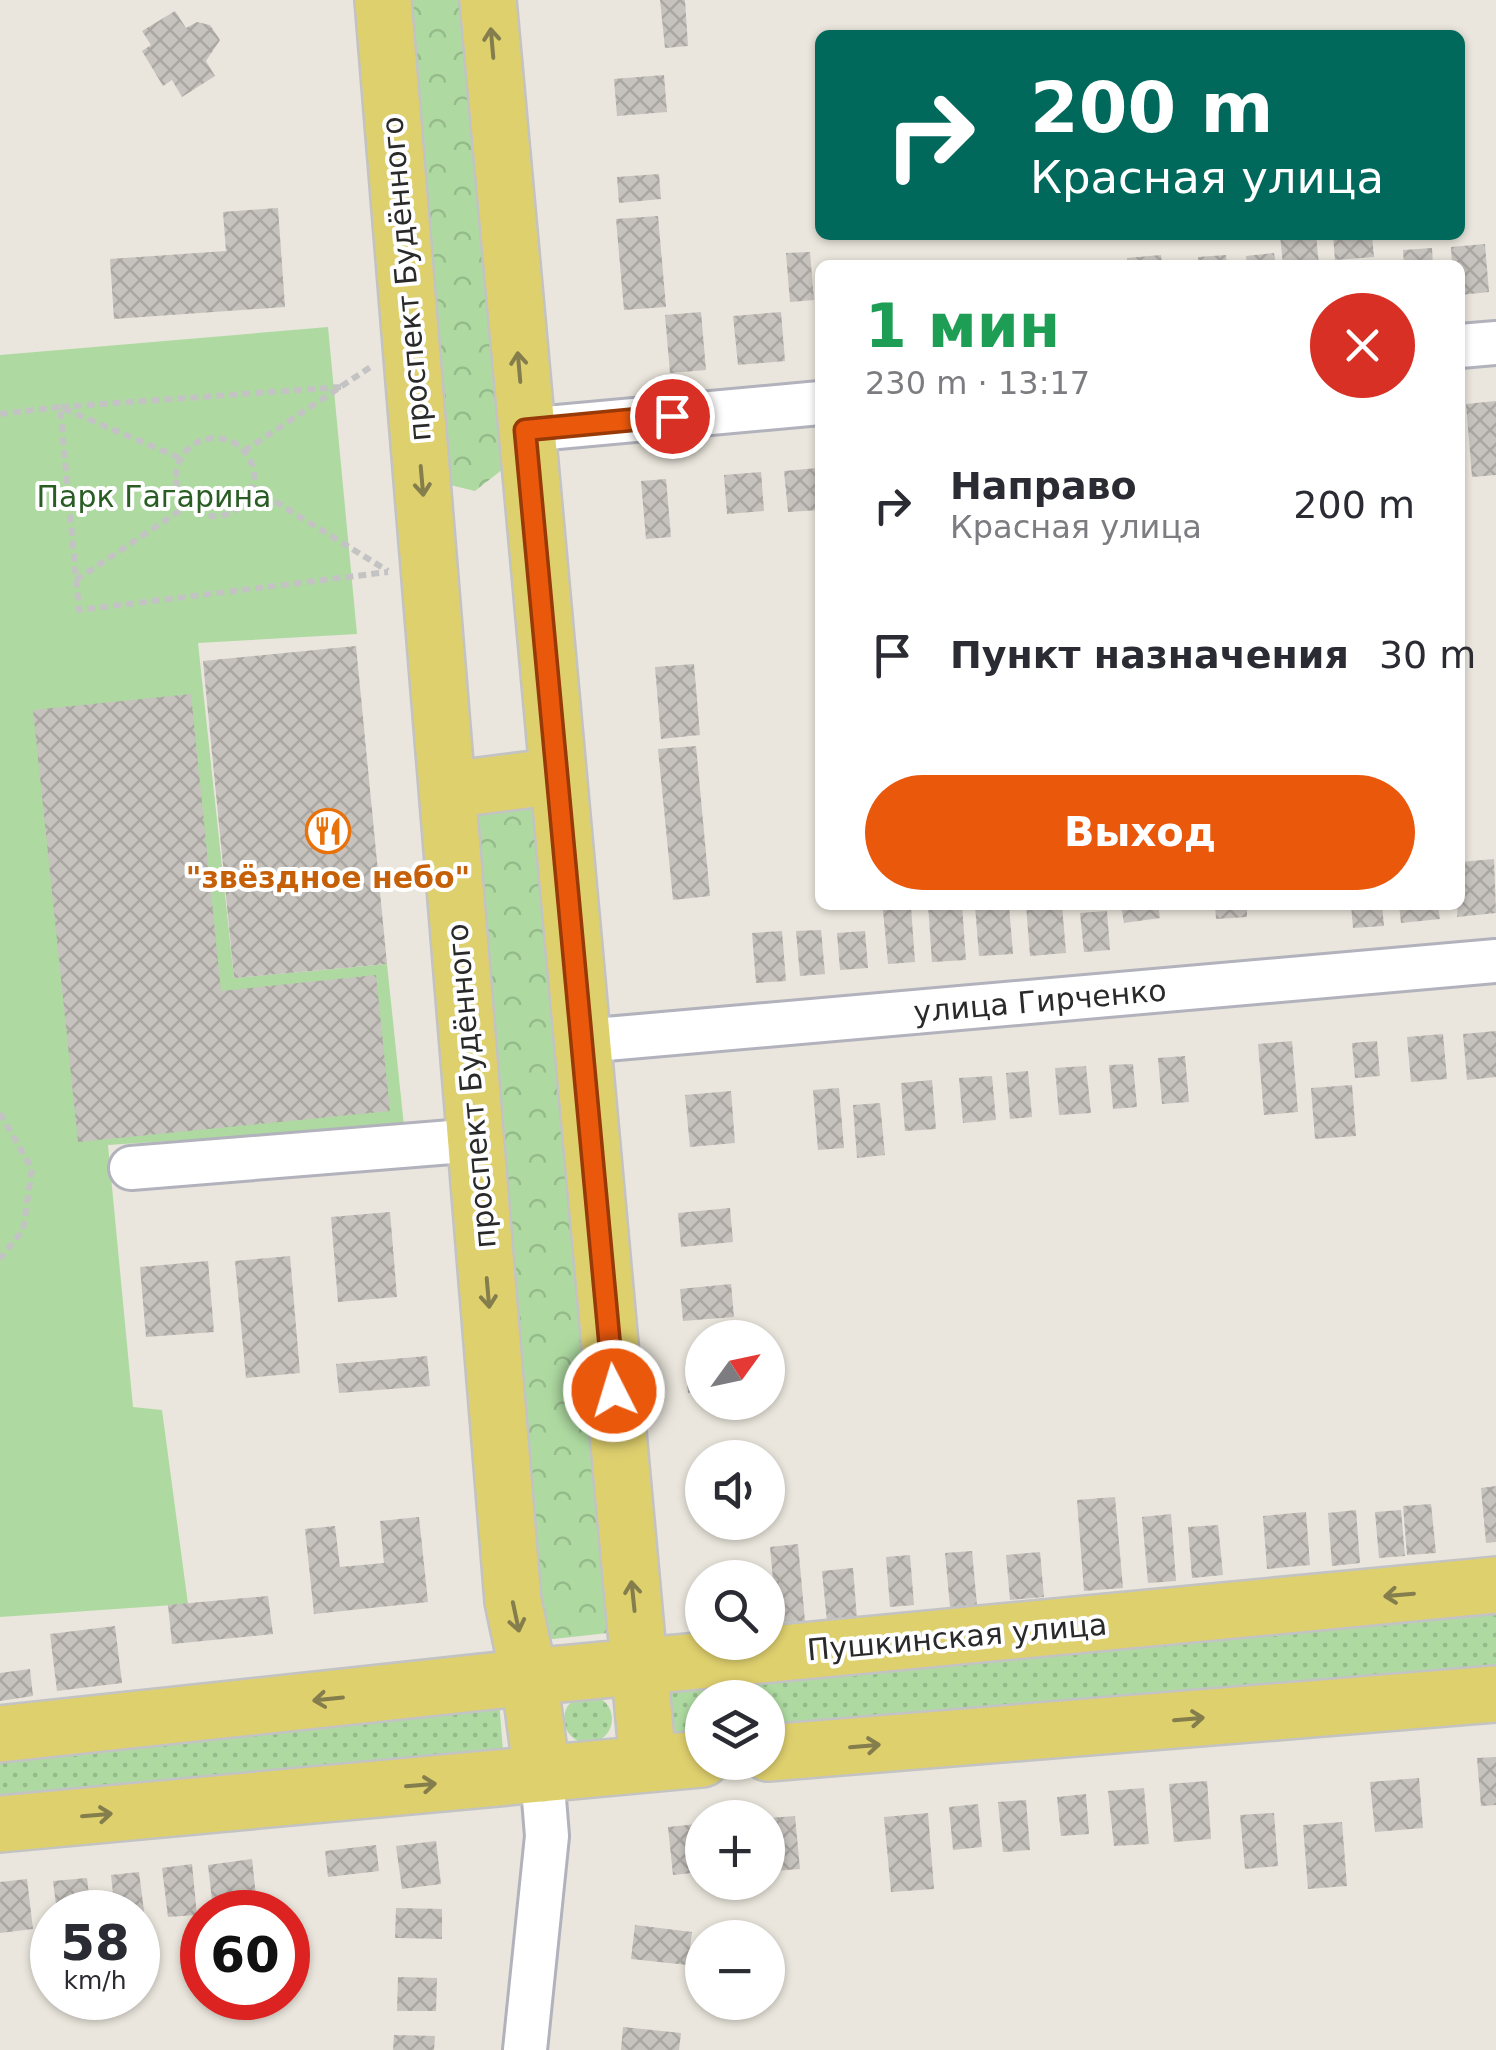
<!DOCTYPE html>
<html lang="ru">
<head>
<meta charset="utf-8">
<style>
	body { margin:0; font-family:"DejaVu Sans",sans-serif; background:#f2f2f3; color:#2b2b33; height:100vh; display:flex; flex-direction:column; font-size:38px; white-space:nowrap }
	* { box-sizing:border-box; margin:0 }
	p { font-size:32px; color:#7c7c81 }
	.icon { flex:none; width:55px; height:55px; fill:none; stroke:currentColor; stroke-width:2; stroke-linecap:round; stroke-linejoin:round }
	.map { position:relative; flex:1; overflow:hidden }
	.panel { position:absolute; left:815px; top:260px; width:650px; height:650px; display:flex; flex-direction:column; background:#fff; border-radius:15px; box-shadow:0 2px 8px #0004 }
	.panel>* { flex:none }
	.guide { position:absolute; left:815px; top:30px; width:650px; height:210px; border-radius:15px; box-shadow:0 2px 8px #0004; background:#00695c; color:#fff; overflow:hidden }
	.needle { width:65px; rotate:57deg }
	.tools { position:absolute; left:685px; top:1320px; display:grid; gap:20px }
	.tools a { display:grid; place-items:center; width:100px; height:100px; border-radius:50%; background:#fff; box-shadow:0 2px 8px #0004; font-size:50px }
	.speed { position:absolute; left:30px; top:1890px; display:flex; gap:20px; font-size:50px; font-weight:700; text-align:center }
	.speed>* { display:grid; place-content:center; width:130px; height:130px; border-radius:50%; background:#fff; box-shadow:0 2px 8px #0004; line-height:1 }
	.speed small { font-size:25px; font-weight:400 }
	.speed .limit { border:15px solid #d22; background:#fff; color:#111 }
	.pin { position:absolute; display:grid; place-items:center; width:85px; height:85px; color:#fff; margin:-42px; border:5px solid #fff; border-radius:50%; box-shadow:0 2px 10px #0007 }
	.me { position:absolute; width:110px; margin:-55px; rotate:355deg; stroke-linejoin:round; filter:drop-shadow(0 0 8px #0008) }
	.turn { display:flex; align-items:center; gap:35px; height:210px; padding:0 50px; font-size:45px }
	.turn .icon { width:130px; height:130px; stroke-width:2.5 }
	.turn b { display:block; font-size:70px; line-height:85px }
	.round { display:grid; place-items:center; flex:none; width:105px; height:105px; border-radius:52px; background:#f2f2f3 }
	.overview { display:flex; align-items:center; justify-content:space-between; height:170px; padding:0 50px }
	h1 { font-size:60px; font-weight:800; line-height:75px; color:#1e9e55 }
	.button { display:flex; gap:20px; margin-top:auto; padding:20px 50px }
	.button a { flex:1; height:115px; border-radius:60px; background:#ea580c; color:#fff; font-size:40px; font-weight:800; line-height:115px; text-align:center }
	ul { padding:0; list-style:none }
	li { display:flex; align-items:center; gap:30px; height:150px; padding:0 50px }
	li div { flex:1 }
	li b { display:block; font-size:38px }
	li em { font-style:normal }
	.map>svg:first-child { display:block }
	.grass { fill:url(#grass-dots) }
	.forest { fill:url(#forest-crowns) }
	.park { fill:#aedaa1 }
	.building { fill:url(#building-cross-hatch) }
	.lines { fill:none; stroke-linecap:round; stroke-linejoin:round }
	.minor-casing { stroke:#b1b2bc; stroke-width:48 }
	.major-casing { stroke:#c3c3c3; stroke-width:60 }
	.path { stroke:#c3c3c3; stroke-width:6; stroke-dasharray:8 5; stroke-linecap:butt }
	.minor { stroke:#fff; stroke-width:42 }
	.major { stroke:#dfd06e; stroke-width:55 }
	.oneway { stroke:#847d4c }
	.route-casing { stroke:#983908; stroke-width:25 }
	.route { stroke:#ea580c; stroke-width:18 }
	.labels { text-anchor:middle; dominant-baseline:central; stroke-width:8; stroke-linejoin:round; paint-order:stroke }
	.street-label { font-size:30px; fill:#2a2a2a; stroke:#fff }
	.park-label { font-size:30px; fill:#295d23; stroke:#fff }
	.food-label { font-size:30px; font-weight:bold; fill:#c56008; stroke:#fff }
</style>
</head>
<body>
<div class="map">
<svg width="1496" height="2050" viewBox="0 0 1496 2050">
	<defs>
		<pattern id="grass-dots" width="8" height="8" patternUnits="userSpaceOnUse" patternTransform="scale(2.5)"><rect width="8" height="8" fill="#aedaa1"/><path d="M2 2h.1M6 6h.1" fill="none" stroke="#96bb8b" stroke-width="1.8" stroke-linecap="round"/></pattern>
		<pattern id="forest-crowns" width="20" height="18" patternUnits="userSpaceOnUse" patternTransform="scale(2.5)"><rect width="20" height="18" fill="#aedaa1"/><path d="M2 6a3 3 0 1 1 6 0M12 15a3 3 0 1 1 6 0" fill="none" stroke="#96bb8b"/></pattern>
		<pattern id="building-cross-hatch" width="8" height="8" patternUnits="userSpaceOnUse" patternTransform="scale(2.5)"><rect width="8" height="8" fill="#c6c2bd"/><path d="M0 0l8 8M0 8l8-8" fill="none" stroke="#aaa7a3"/></pattern>
	</defs>
	<rect width="100%" height="100%" fill="#eae6dd"/>
	<!-- grass -->
	<path class="grass" d="M 1496,1605 L 1496,1680 L 768,1749 L 768,1698 L 702,1698 L 702,1755 L 670,1759 L 666,1689 Z
		M564 1719a24 24 0 1 1 48 0a24 24 0 1 1-48 0Z
		M 499,1700 L 504,1764 L 0,1812 L 0,1754 Z"/>
	<!-- forest -->
	<path class="forest" d="M 400,0 L 470,0 L 512,462 L 475,491 L 446,484 Z
		M 535,797 L 617,1632 L 535,1641 L 468,805 Z"/>
	<!-- park -->
	<path class="park" d="M 328,327 L 357,634 L 198,643 L 234,978 L 387,964 L 404,1126 L 108,1145 L 133,1407 L 162,1410 L 188,1604 L 0,1617 L 0,355 Z"/>
	<!-- building -->
	<path class="building" d="M 660,0 L 685,0 L 688,46 L 665,48 Z
		M 175,11 L 186,28 L 197,22 L 210,25 L 220,40 L 206,61 L 215,76 L 182,97 L 172,80 L 163,86 L 142,51 L 151,45 L 142,31 Z
		M 664,75 L 667,112 L 617,116 L 614,79 Z
		M 659,174 L 661,199 L 619,203 L 617,177 Z
		M 278,208 L 285,307 L 114,319 L 110,259 L 226,251 L 223,212 Z
		M 658,216 L 666,307 L 624,310 L 616,219 Z
		M 1280,235 L 1316,235 L 1319,265 L 1283,265 Z
		M 1333,235 L 1372,235 L 1374,257 L 1335,260 Z
		M 1485,244 L 1489,292 L 1460,295 L 1460,265 L 1452,265 L 1451,247 Z
		M 1432,248 L 1433,265 L 1404,265 L 1403,250 Z
		M 810,252 L 814,300 L 790,302 L 786,253 Z
		M 1274,253 L 1276,265 L 1247,265 L 1246,256 Z
		M 1161,255 L 1162,265 L 1127,265 L 1127,258 Z
		M 1226,255 L 1227,265 L 1199,265 L 1198,257 Z
		M 701,312 L 706,370 L 670,373 L 665,315 Z
		M 781,312 L 785,361 L 738,365 L 733,316 Z
		M 1496,401 L 1496,475 L 1472,477 L 1466,404 Z
		M 818,468 L 820,510 L 788,512 L 784,471 Z
		M 761,472 L 764,511 L 727,514 L 724,475 Z
		M 666,479 L 671,537 L 646,539 L 641,481 Z
		M 356,646 L 387,964 L 234,978 L 203,661 Z
		M 694,664 L 700,735 L 661,739 L 655,667 Z
		M 191,694 L 221,991 L 376,975 L 390,1111 L 78,1142 L 33,710 Z
		M 696,746 L 710,896 L 673,900 L 658,749 Z
		M 1494,859 L 1496,913 L 1457,917 L 1460,862 Z
		M 928,905 L 962,905 L 966,960 L 932,962 Z
		M 1009,905 L 1013,954 L 979,956 L 975,906 Z
		M 1026,905 L 1062,905 L 1066,953 L 1030,956 Z
		M 1121,905 L 1158,905 L 1160,918 L 1124,923 Z
		M 1215,905 L 1247,905 L 1247,917 L 1216,919 Z
		M 1351,905 L 1382,905 L 1384,926 L 1353,928 Z
		M 1399,905 L 1438,905 L 1440,919 L 1401,923 Z
		M 911,907 L 915,962 L 888,964 L 883,910 Z
		M 1107,911 L 1110,950 L 1084,952 L 1080,913 Z
		M 821,930 L 825,974 L 800,976 L 796,931 Z
		M 782,931 L 786,981 L 756,983 L 752,933 Z
		M 865,931 L 868,968 L 840,970 L 837,933 Z
		M 1496,1031 L 1496,1077 L 1467,1080 L 1463,1034 Z
		M 1443,1034 L 1447,1079 L 1411,1082 L 1407,1037 Z
		M 1292,1041 L 1298,1112 L 1264,1115 L 1258,1044 Z
		M 1377,1041 L 1380,1076 L 1355,1078 L 1352,1043 Z
		M 1185,1056 L 1189,1102 L 1162,1104 L 1158,1058 Z
		M 1133,1064 L 1137,1107 L 1113,1109 L 1109,1065 Z
		M 1086,1066 L 1091,1113 L 1059,1115 L 1055,1068 Z
		M 1028,1071 L 1032,1117 L 1010,1119 L 1006,1073 Z
		M 992,1076 L 996,1120 L 963,1123 L 959,1078 Z
		M 932,1080 L 936,1129 L 905,1131 L 901,1083 Z
		M 1352,1085 L 1356,1136 L 1315,1139 L 1311,1088 Z
		M 839,1088 L 844,1148 L 818,1150 L 813,1090 Z
		M 731,1091 L 735,1143 L 690,1147 L 685,1095 Z
		M 880,1103 L 885,1155 L 857,1158 L 853,1105 Z
		M 730,1208 L 733,1242 L 681,1247 L 678,1213 Z
		M 390,1212 L 397,1297 L 338,1302 L 331,1217 Z
		M 290,1256 L 300,1373 L 246,1378 L 235,1261 Z
		M 208,1261 L 214,1332 L 146,1337 L 140,1267 Z
		M 731,1284 L 734,1317 L 683,1321 L 680,1289 Z
		M 427,1356 L 430,1386 L 339,1393 L 336,1364 Z
		M 702,1361 L 702,1392 L 688,1393 L 685,1362 Z
		M 1496,1486 L 1496,1542 L 1486,1543 L 1481,1488 Z
		M 1115,1497 L 1123,1588 L 1084,1591 L 1077,1500 Z
		M 1431,1504 L 1436,1553 L 1407,1555 L 1403,1506 Z
		M 1356,1510 L 1360,1563 L 1332,1566 L 1328,1513 Z
		M 1401,1510 L 1405,1556 L 1379,1558 L 1375,1512 Z
		M 1306,1512 L 1310,1565 L 1267,1569 L 1263,1516 Z
		M 1171,1514 L 1176,1581 L 1148,1583 L 1142,1517 Z
		M 419,1517 L 428,1602 L 314,1614 L 305,1529 L 335,1526 L 340,1567 L 384,1563 L 380,1521 Z
		M 1218,1525 L 1223,1575 L 1192,1578 L 1188,1527 Z
		M 798,1544 L 805,1621 L 777,1623 L 770,1547 Z
		M 972,1551 L 977,1605 L 950,1607 L 945,1553 Z
		M 1040,1552 L 1044,1597 L 1010,1600 L 1006,1555 Z
		M 910,1555 L 914,1605 L 890,1607 L 886,1557 Z
		M 853,1568 L 857,1619 L 827,1622 L 822,1571 Z
		M 268,1596 L 273,1634 L 172,1644 L 168,1605 Z
		M 115,1626 L 122,1683 L 57,1691 L 50,1634 Z
		M 30,1669 L 33,1696 L 0,1701 L 0,1673 Z
		M 1496,1757 L 1496,1805 L 1481,1806 L 1477,1758 Z
		M 1419,1778 L 1423,1828 L 1375,1832 L 1370,1782 Z
		M 1207,1781 L 1211,1839 L 1174,1842 L 1169,1784 Z
		M 1144,1788 L 1149,1844 L 1114,1846 L 1108,1791 Z
		M 1086,1794 L 1089,1834 L 1061,1836 L 1057,1797 Z
		M 1026,1800 L 1030,1850 L 1003,1852 L 998,1802 Z
		M 978,1804 L 982,1847 L 953,1850 L 949,1807 Z
		M 928,1813 L 934,1889 L 891,1892 L 884,1817 Z
		M 1274,1813 L 1278,1866 L 1245,1869 L 1240,1815 Z
		M 795,1816 L 800,1869 L 774,1871 L 769,1818 Z
		M 1342,1822 L 1347,1886 L 1308,1889 L 1303,1825 Z
		M 697,1824 L 701,1872 L 673,1875 L 668,1827 Z
		M 436,1841 L 441,1884 L 402,1889 L 396,1846 Z
		M 376,1845 L 379,1871 L 328,1877 L 325,1851 Z
		M 252,1859 L 257,1905 L 213,1909 L 208,1865 Z
		M 192,1864 L 197,1915 L 168,1917 L 162,1868 Z
		M 139,1872 L 145,1919 L 138,1919 L 138,1912 L 115,1912 L 111,1875 Z
		M 87,1878 L 91,1912 L 57,1912 L 53,1881 Z
		M 27,1879 L 33,1929 L 0,1933 L 0,1882 Z
		M 719,1882 L 763,1882 L 763,1889 L 720,1893 Z
		M 396,1908 L 442,1909 L 442,1939 L 395,1938 Z
		M 635,1925 L 692,1932 L 688,1965 L 631,1959 Z
		M 398,1977 L 437,1978 L 436,2011 L 397,2011 Z
		M 623,2027 L 681,2033 L 679,2050 L 621,2050 Z
		M 394,2035 L 435,2036 L 434,2050 L 393,2050 Z"/>
	<g class="lines">
		<defs>
			<path id="minor" d="M 1460,346 L 1496,343
				M 525,430 L 820,403
				M 583,1041 L 1496,961
				M 131,1168 L 476,1140
				M 525,2050 L 547,1836 L 542,1774"/>
			<path id="major" d="M 383,0 L 513,1601 L 529,1677 L 542,1774
				M 488,0 L 648,1763
				M 448,790 L 558,776
				M 0,1734 L 529,1677 L 1496,1585
				M 768,1753 L 1496,1694
				M 0,1824 L 702,1759"/>
		</defs>
		<!-- minor casing -->
		<use href="#minor" class="minor-casing"/>
		<!-- major casing -->
		<use href="#major" class="major-casing"/>
		<!-- path -->
		<path class="path" d="M 341,387 L 60,407 L 79,610 L 388,572
			M 0,414 L 60,407 L 180,458
			M176 477a39 39 0 1 1 78 0a39 39 0 1 1-78 0Z
			M 244,451 L 372,366
			M 253,488 L 388,571
			M 76,580 L 187,506
			M 0,1113 L 32,1169 L 23,1230 L 0,1259"/>
		<!-- minor -->
		<use href="#minor" class="minor"/>
		<!-- major -->
		<use href="#major" class="major"/>
	</g>
	<!-- one-way arrows -->
	<defs><path id="oneway-shaft" d="M-6 0H5M1.5-3L5.5 0L1.5 3" fill="none" stroke-width="1.6" stroke-linecap="round" stroke-linejoin="round" transform="scale(2.5)"/></defs>
	<g class="oneway">
		<use href="#oneway-shaft" transform="translate(492 43) rotate(-95)"/>
		<use href="#oneway-shaft" transform="translate(519 367) rotate(-95)"/>
		<use href="#oneway-shaft" transform="translate(422 481) rotate(85)"/>
		<use href="#oneway-shaft" transform="translate(488 1293) rotate(85)"/>
		<use href="#oneway-shaft" transform="translate(1399 1595) rotate(175)"/>
		<use href="#oneway-shaft" transform="translate(633 1596) rotate(-96)"/>
		<use href="#oneway-shaft" transform="translate(516 1617) rotate(78)"/>
		<use href="#oneway-shaft" transform="translate(328 1699) rotate(174)"/>
		<use href="#oneway-shaft" transform="translate(1189 1719) rotate(-5)"/>
		<use href="#oneway-shaft" transform="translate(865 1746) rotate(-5)"/>
		<use href="#oneway-shaft" transform="translate(421 1785) rotate(-5)"/>
		<use href="#oneway-shaft" transform="translate(97 1815) rotate(-5)"/>
	</g>
	<g class="lines">
		<defs>
			<path id="route" d="M 614,1391 L 525,430 L 672,416"/>
		</defs>
		<!-- route casing -->
		<use href="#route" class="route-casing"/>
		<!-- route -->
		<use href="#route" class="route"/>
	</g>
	<!-- icons -->
	<defs>
		<symbol id="restaurant-ring" viewBox="-11 -11 22 22"><circle r="9.5" fill="#fff" stroke="#e8710a" stroke-width="1.5"/><path d="M-5-6h1v4h1v-4h1v4h1v-4h1v5L-1.5 .5V6h-2V.5L-5-1ZM5-6V6H3V1.5H1.5Q1.5-4 5-6Z" fill="#e8710a"/></symbol>
	</defs>
	<g fill-rule="evenodd">
		<use href="#restaurant-ring" x="303" y="806" width="50" height="50"/>
	</g>
	<g class="labels">
		<!-- street labels -->
		<g class="street-label">
			<text transform="translate(406 279) rotate(-95)">проспект Будённого</text>
			<text transform="translate(1040 1001) rotate(-5)">улица Гирченко</text>
			<text transform="translate(471 1086) rotate(-95)">проспект Будённого</text>
			<text transform="translate(957 1637) rotate(-5)">Пушкинская улица</text>
		</g>
		<!-- park labels -->
		<g class="park-label">
			<text x="154" y="496">Парк Гагарина</text>
		</g>
		<!-- food labels -->
		<g class="food-label">
			<text x="328" y="877">"звёздное небо"</text>
		</g>
	</g>
</svg>
<div class="tools">
<a><svg class="needle" viewBox="-14 -14 28 28"><path d="M0-13l5 13h-10z" fill="#e53935"/><path d="M0 13l5-13h-10z" fill="#7c7c81"/></svg></a>
<a><svg class="icon" aria-label="sound" viewBox="0 0 24 24"><path d="M4 9h4l5-4v14l-5-4H4zM17 9q2 3 0 6"/></svg></a>
<a><svg class="icon" aria-label="search" viewBox="0 0 24 24"><circle cx="10" cy="10" r="6"/><path d="M15 15l6 6"/></svg></a>
<a><svg class="icon" aria-label="layers" viewBox="0 0 24 24"><path d="M12 4l9 5-9 5-9-5zM3 14l9 5 9-5"/></svg></a>
<a>+</a>
<a>−</a>
</div>
<div class="speed"><div>58<small>km/h</small></div><div class="limit">60</div></div>
<div class="pin" style="left:672px;top:416px;background:#d93025"><svg class="icon" aria-label="arrive" viewBox="0 0 24 24"><path d="M6 21V4h12l-3 4 3 4H6"/></svg></div>
<svg class="me" style="left:614px;top:1391px" viewBox="-20 -20 40 40"><circle r="17" fill="#ea580c" stroke="#fff" stroke-width="3"/><path d="M0-11L8 9 0 5-8 9z" fill="#fff"/></svg>
<div class="guide">
<div class="turn"><svg class="icon" aria-label="right" viewBox="0 0 24 24"><path d="M7 20v-9h11M14 6l5 5-5 5"/></svg><div><b>200 m</b>Красная улица</div></div>
</div>
<section class="panel">
<div class="overview"><div><h1>1 мин</h1><p>230 m · 13:17</p></div><a class="round" style="background:#d93025;color:#fff"><svg class="icon" aria-label="close" viewBox="0 0 24 24"><path d="M6 6l12 12M18 6L6 18"/></svg></a></div>
<ul>
<li><svg class="icon" aria-label="right" viewBox="0 0 24 24"><path d="M7 20v-9h11M14 6l5 5-5 5"/></svg><div><b>Направо</b><p>Красная улица</p></div><em>200 m</em></li>
<li><svg class="icon" aria-label="arrive" viewBox="0 0 24 24"><path d="M6 21V4h12l-3 4 3 4H6"/></svg><div><b>Пункт назначения</b></div><em>30 m</em></li>
</ul>
<div class="button"><a>Выход</a></div>
</section>
</div>
</body>
</html>
